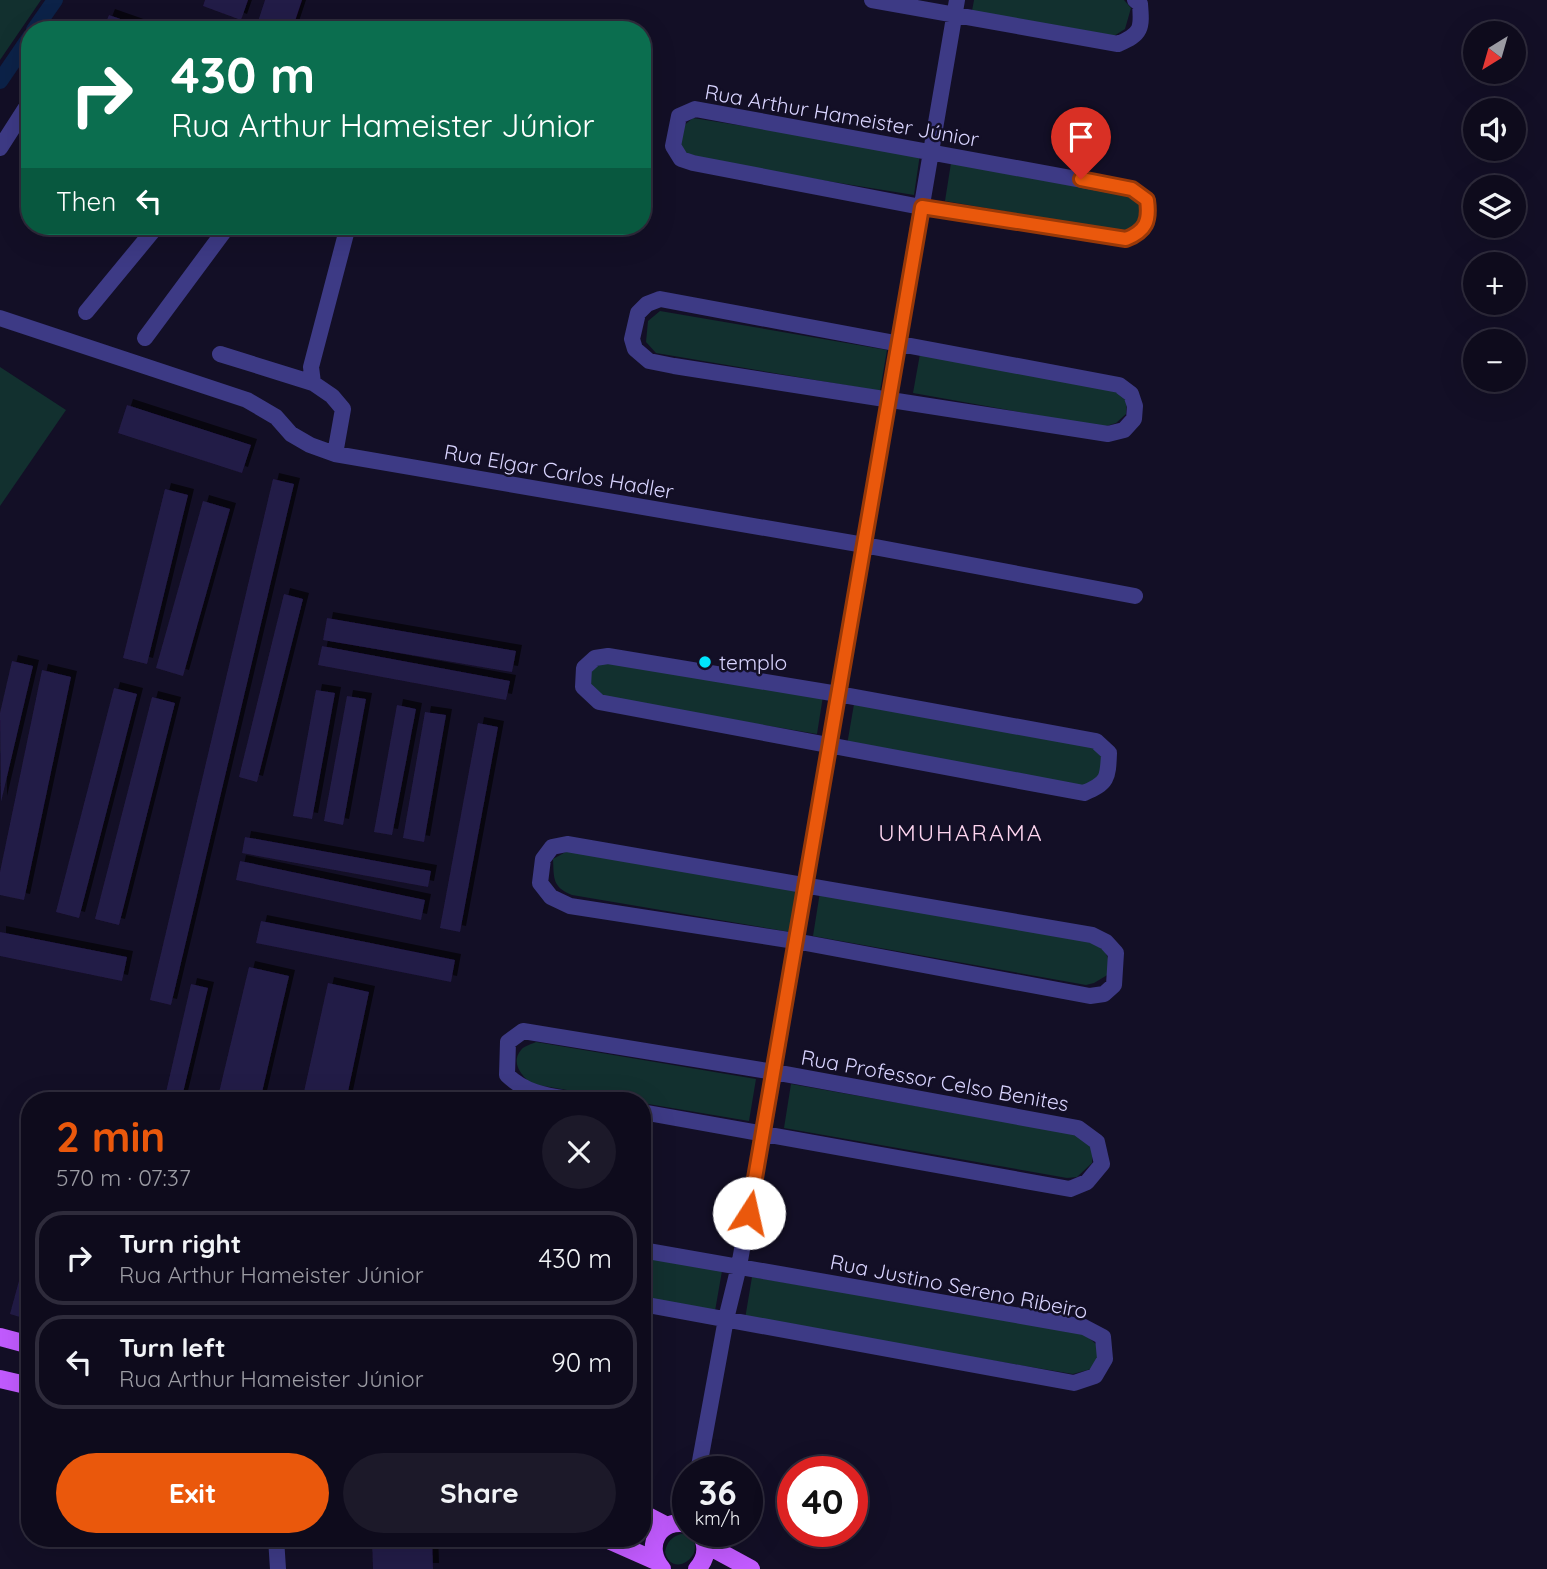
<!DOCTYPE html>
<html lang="en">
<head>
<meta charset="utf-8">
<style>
	body { margin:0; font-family:Quicksand,sans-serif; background:#1c1929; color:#f1f3f6; height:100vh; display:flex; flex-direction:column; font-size:26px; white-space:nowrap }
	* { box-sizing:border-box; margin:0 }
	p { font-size:23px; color:#9b9ba3 }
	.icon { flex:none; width:38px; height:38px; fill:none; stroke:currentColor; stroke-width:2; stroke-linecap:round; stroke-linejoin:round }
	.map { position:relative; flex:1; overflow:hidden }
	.panel { position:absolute; left:21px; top:1092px; width:630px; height:455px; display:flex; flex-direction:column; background:#0e0b1c; border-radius:28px; box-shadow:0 7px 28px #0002,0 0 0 2px #2e2b3b }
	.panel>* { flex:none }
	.banner { position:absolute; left:21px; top:21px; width:630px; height:214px; border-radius:28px; box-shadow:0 7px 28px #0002,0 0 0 2px #2e2b3b; background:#0b6e4f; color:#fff; overflow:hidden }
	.needle { width:46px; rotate:217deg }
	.tools { position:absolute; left:1463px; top:21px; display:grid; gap:14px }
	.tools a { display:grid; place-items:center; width:63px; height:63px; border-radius:50%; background:#0e0b1c; box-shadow:0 7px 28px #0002,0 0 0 2px #2e2b3b; font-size:35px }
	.speed { position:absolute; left:672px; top:1456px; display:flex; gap:14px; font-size:35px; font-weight:700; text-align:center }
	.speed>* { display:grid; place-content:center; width:91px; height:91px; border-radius:50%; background:#0e0b1c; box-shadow:0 7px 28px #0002,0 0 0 2px #2e2b3b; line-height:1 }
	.speed small { font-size:18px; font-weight:400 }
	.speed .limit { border:10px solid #d22; background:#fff; color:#111 }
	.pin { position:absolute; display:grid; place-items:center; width:60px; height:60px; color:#fff; margin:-72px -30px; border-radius:50% 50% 50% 0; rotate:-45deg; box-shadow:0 0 7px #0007 }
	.pin .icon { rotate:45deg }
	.me { position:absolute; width:77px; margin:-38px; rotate:10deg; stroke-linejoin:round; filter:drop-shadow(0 0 5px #0008) }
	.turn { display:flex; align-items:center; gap:24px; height:147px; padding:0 35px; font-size:32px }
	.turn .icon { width:91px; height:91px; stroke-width:2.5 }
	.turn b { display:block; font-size:49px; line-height:60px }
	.then { display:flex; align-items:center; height:66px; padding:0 35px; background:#0003; gap:14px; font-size:26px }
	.round { display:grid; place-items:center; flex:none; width:74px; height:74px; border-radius:37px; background:#1c1929 }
	.overview { display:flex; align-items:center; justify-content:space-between; height:119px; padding:0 35px }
	h1 { font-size:42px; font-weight:700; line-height:52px; color:#ea580c }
	.button { display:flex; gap:14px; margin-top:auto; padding:14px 35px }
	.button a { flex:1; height:80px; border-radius:42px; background:#ea580c; color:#fff; font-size:28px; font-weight:700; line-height:80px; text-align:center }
	.button a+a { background:#1c1929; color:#f1f3f6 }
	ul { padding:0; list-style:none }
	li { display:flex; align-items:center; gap:21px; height:94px; margin:0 14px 10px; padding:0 21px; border:4px solid #2e2b3b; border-radius:28px }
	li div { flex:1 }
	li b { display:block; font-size:26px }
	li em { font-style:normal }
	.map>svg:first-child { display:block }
	.green { fill:#12302f }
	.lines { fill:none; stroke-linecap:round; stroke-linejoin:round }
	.canal { stroke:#0c2248; stroke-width:16 }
	.building { fill:#241b47; filter:url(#shadow) }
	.minor { stroke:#3d3a85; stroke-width:16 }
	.major { stroke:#c25bff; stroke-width:18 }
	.route-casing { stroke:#983908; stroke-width:18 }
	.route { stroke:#ea580c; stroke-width:12 }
	.poi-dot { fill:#00e5ff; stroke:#130f26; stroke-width:2.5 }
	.labels { text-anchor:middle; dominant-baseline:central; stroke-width:5; stroke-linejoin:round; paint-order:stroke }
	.street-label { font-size:21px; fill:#d9d4ff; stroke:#130f26 }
	.poi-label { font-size:21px; fill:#d9d4ff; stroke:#130f26; text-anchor:start }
	.neighbourhood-label { font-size:23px; letter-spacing:2px; fill:#ffd6f0; stroke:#130f26 }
</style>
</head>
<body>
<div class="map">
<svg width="1547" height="1569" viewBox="0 0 1547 1569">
	<defs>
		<filter id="shadow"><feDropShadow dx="6" dy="-6" stdDeviation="0" flood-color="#0009"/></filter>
	</defs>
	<rect width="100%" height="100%" fill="#130f26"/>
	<!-- green -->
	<path class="green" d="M 0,0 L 41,0 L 0,60 Z
		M 974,0 L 1124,0 L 1131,8 L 1125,29 L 1114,36 L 972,11 Z
		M 693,118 L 920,154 L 914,195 L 690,159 L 679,148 L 682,127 Z
		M 951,163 L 1127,193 L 1141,203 L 1141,216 L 1133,227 L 1125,232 L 945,201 Z
		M 660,311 L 887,350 L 880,391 L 656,353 L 646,342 L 648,321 Z
		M 920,354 L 1114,388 L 1127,400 L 1126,414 L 1116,423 L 1103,427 L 913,393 Z
		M 0,367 L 66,410 L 0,506 Z
		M 611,661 L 823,696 L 817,734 L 602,698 L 589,685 L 588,671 L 596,663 Z
		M 854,704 L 1094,747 L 1104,758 L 1103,773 L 1094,784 L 1079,786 L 847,745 Z
		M 571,849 L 798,888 L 790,932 L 572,895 C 552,887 554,878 553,859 Z
		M 820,892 L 1091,941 C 1108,951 1109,955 1109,974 L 1094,983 L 1086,985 L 813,936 Z
		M 536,1042 L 756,1079 L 749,1121 L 642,1103 L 642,1101 L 631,1101 L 532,1084 C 522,1076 510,1063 521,1050 C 524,1046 532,1044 536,1042 Z
		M 791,1084 L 1075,1134 L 1093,1146 L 1092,1163 L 1077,1177 L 1067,1178 L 784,1128 Z
		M 642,1257 L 722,1271 L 715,1311 L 642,1298 Z
		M 752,1277 L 1082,1332 L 1096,1344 L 1101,1357 L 1091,1369 L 1073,1374 L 745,1319 Z
		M 681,1534 C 693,1534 697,1542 694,1553 C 686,1568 669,1569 665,1552 C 667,1542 671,1537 681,1534 Z"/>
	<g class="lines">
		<!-- canal -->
		<path class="canal" d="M 34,30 L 55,0
			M 0,81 L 30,37"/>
	</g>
	<!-- building -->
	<path class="building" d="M 205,0 L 248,0 L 241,20 L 203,6 Z
		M 265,0 L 302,0 L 292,30 L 262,30 L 256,28 Z
		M 109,15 L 149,29 L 149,30 L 103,30 Z
		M 127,405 L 251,445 L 242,473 L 118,433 Z
		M 273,479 L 294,484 L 171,1005 L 150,1000 Z
		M 165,489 L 188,495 L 147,664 L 123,658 Z
		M 203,501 L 230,509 L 183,676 L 156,668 Z
		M 284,594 L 303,599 L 257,782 L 239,777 Z
		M 327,618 L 516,651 L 512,672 L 323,640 Z
		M 322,646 L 510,681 L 506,700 L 318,665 Z
		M 12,661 L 33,666 L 1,802 L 0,713 Z
		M 42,670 L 71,677 L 24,900 L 0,895 L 0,872 Z
		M 114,688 L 137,694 L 79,918 L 56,912 Z
		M 316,690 L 335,693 L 312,819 L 293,816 Z
		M 347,696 L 366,699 L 343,825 L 324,821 Z
		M 152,697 L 175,703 L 119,925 L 95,919 Z
		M 397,705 L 416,709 L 392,835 L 374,832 Z
		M 425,712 L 446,715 L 424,842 L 403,838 Z
		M 478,723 L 498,727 L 460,932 L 440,928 Z
		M 245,837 L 431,871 L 428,887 L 242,853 Z
		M 240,861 L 425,900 L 421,920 L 236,880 Z
		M 261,921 L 455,960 L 451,982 L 256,943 Z
		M 0,932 L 127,957 L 122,981 L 0,956 Z
		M 249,967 L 289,976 L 260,1101 L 217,1101 Z
		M 328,983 L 369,992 L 346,1101 L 302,1101 Z
		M 191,984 L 208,988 L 181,1101 L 164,1101 Z
		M 29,1244 L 30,1244 L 30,1320 L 10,1314 Z
		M 372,1538 L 432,1538 L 433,1569 L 373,1569 Z"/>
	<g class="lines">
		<!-- minor -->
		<path class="minor" d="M 872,0 L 1118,44 C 1142,34 1142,28 1140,4 L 1135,0
			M 695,109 L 1131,189 L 1147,200 C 1150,222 1146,231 1126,239 L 921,207 L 693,163 L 681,159 L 673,146 L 679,116 Z
			M 0,148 L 25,109 L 30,104
			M 660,299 L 1119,385 L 1131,394 L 1135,406 L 1134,419 L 1124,430 L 1108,434 L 674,366 L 649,361 L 635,349 L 632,339 L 638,313 L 647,304 Z
			M 86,312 L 157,226
			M 0,318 L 247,400 L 276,417 L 291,434 L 310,445 L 335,454 L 864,545 L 1135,596
			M 145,338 L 228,226
			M 220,354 L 313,383
			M 335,454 L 343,409 L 332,396 L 313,383 L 311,367 L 348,226
			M 608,656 L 838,694 L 1096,741 L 1109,753 C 1108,778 1108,783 1084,793 L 599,702 L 583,687 L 584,668 L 595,658 Z
			M 567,844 L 1092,935 L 1106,942 L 1116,953 L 1114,985 L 1104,994 L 1090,996 L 795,941 L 570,906 L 551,897 L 540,883 L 543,859 L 552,847 Z
			M 581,1101 C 553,1096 529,1096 507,1075 L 508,1042 L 523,1031 L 774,1072 L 1078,1128 L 1097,1142 L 1102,1164 L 1087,1182 L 1070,1189 L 642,1112
			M 642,1250 L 1084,1327 L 1103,1337 L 1105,1359 L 1095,1376 L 1074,1383 L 642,1304
			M 698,1472 L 726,1319 L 739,1266 L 763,1134 L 957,0
			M 276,1538 L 278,1569"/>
		<!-- major -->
		<path class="major" d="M 0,1337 L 30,1345
			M 0,1379 L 30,1386
			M 642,1513 L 667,1526
			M 604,1538 L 656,1561
			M 705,1544 L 751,1569
			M 662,1569 C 643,1547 659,1517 688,1524
			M 697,1569 C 708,1557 708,1544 699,1531"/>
	</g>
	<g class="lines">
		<defs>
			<path id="route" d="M 749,1213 L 922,207 L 1126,239 C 1146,231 1150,221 1147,200 L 1132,189 L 1081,179"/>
		</defs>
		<!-- route casing -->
		<use href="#route" class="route-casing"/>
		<!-- route -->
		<use href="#route" class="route"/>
	</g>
	<!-- markers -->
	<circle class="poi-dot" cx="705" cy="662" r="7"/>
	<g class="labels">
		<!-- street labels -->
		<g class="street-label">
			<text transform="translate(842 115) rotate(10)">Rua Arthur Hameister Júnior</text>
			<text transform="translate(559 471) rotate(10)">Rua Elgar Carlos Hadler</text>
			<text transform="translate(935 1080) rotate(10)">Rua Professor Celso Benites</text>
			<text transform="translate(959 1286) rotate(11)">Rua Justino Sereno Ribeiro</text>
		</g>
		<!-- poi labels -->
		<g class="poi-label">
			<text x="719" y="662">templo</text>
		</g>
		<!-- neighbourhood labels -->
		<g class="neighbourhood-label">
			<text x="961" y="832">UMUHARAMA</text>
		</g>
	</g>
</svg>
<div class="tools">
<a><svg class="needle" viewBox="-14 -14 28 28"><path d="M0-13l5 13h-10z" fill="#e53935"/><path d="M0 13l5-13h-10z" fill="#9b9ba3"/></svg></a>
<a><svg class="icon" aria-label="sound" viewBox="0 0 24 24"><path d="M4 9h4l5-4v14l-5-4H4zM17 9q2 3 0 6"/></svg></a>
<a><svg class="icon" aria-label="layers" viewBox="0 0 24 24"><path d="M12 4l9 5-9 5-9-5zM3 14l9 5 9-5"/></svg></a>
<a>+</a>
<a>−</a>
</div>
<div class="speed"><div>36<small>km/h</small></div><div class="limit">40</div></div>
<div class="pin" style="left:1081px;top:179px;background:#d93025"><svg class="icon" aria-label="arrive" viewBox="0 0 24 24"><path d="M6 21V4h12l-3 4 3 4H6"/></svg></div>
<svg class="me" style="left:749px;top:1213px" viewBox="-20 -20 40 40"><circle r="19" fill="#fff"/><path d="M0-13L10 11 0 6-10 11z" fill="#ea580c"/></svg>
<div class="banner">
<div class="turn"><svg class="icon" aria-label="right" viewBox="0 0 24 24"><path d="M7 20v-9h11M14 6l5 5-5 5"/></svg><div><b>430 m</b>Rua Arthur Hameister Júnior</div></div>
<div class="then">Then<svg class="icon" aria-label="left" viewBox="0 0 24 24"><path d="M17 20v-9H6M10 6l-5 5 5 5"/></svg></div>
</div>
<section class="panel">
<div class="overview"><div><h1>2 min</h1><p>570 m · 07:37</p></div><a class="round"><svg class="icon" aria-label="close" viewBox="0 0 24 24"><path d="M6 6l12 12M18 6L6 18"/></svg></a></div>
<ul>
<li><svg class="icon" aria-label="right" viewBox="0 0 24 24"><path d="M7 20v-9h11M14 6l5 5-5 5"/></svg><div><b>Turn right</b><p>Rua Arthur Hameister Júnior</p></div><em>430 m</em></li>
<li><svg class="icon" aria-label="left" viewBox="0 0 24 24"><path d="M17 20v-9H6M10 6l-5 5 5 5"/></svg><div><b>Turn left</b><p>Rua Arthur Hameister Júnior</p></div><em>90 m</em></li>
</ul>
<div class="button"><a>Exit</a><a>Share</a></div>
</section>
</div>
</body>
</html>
